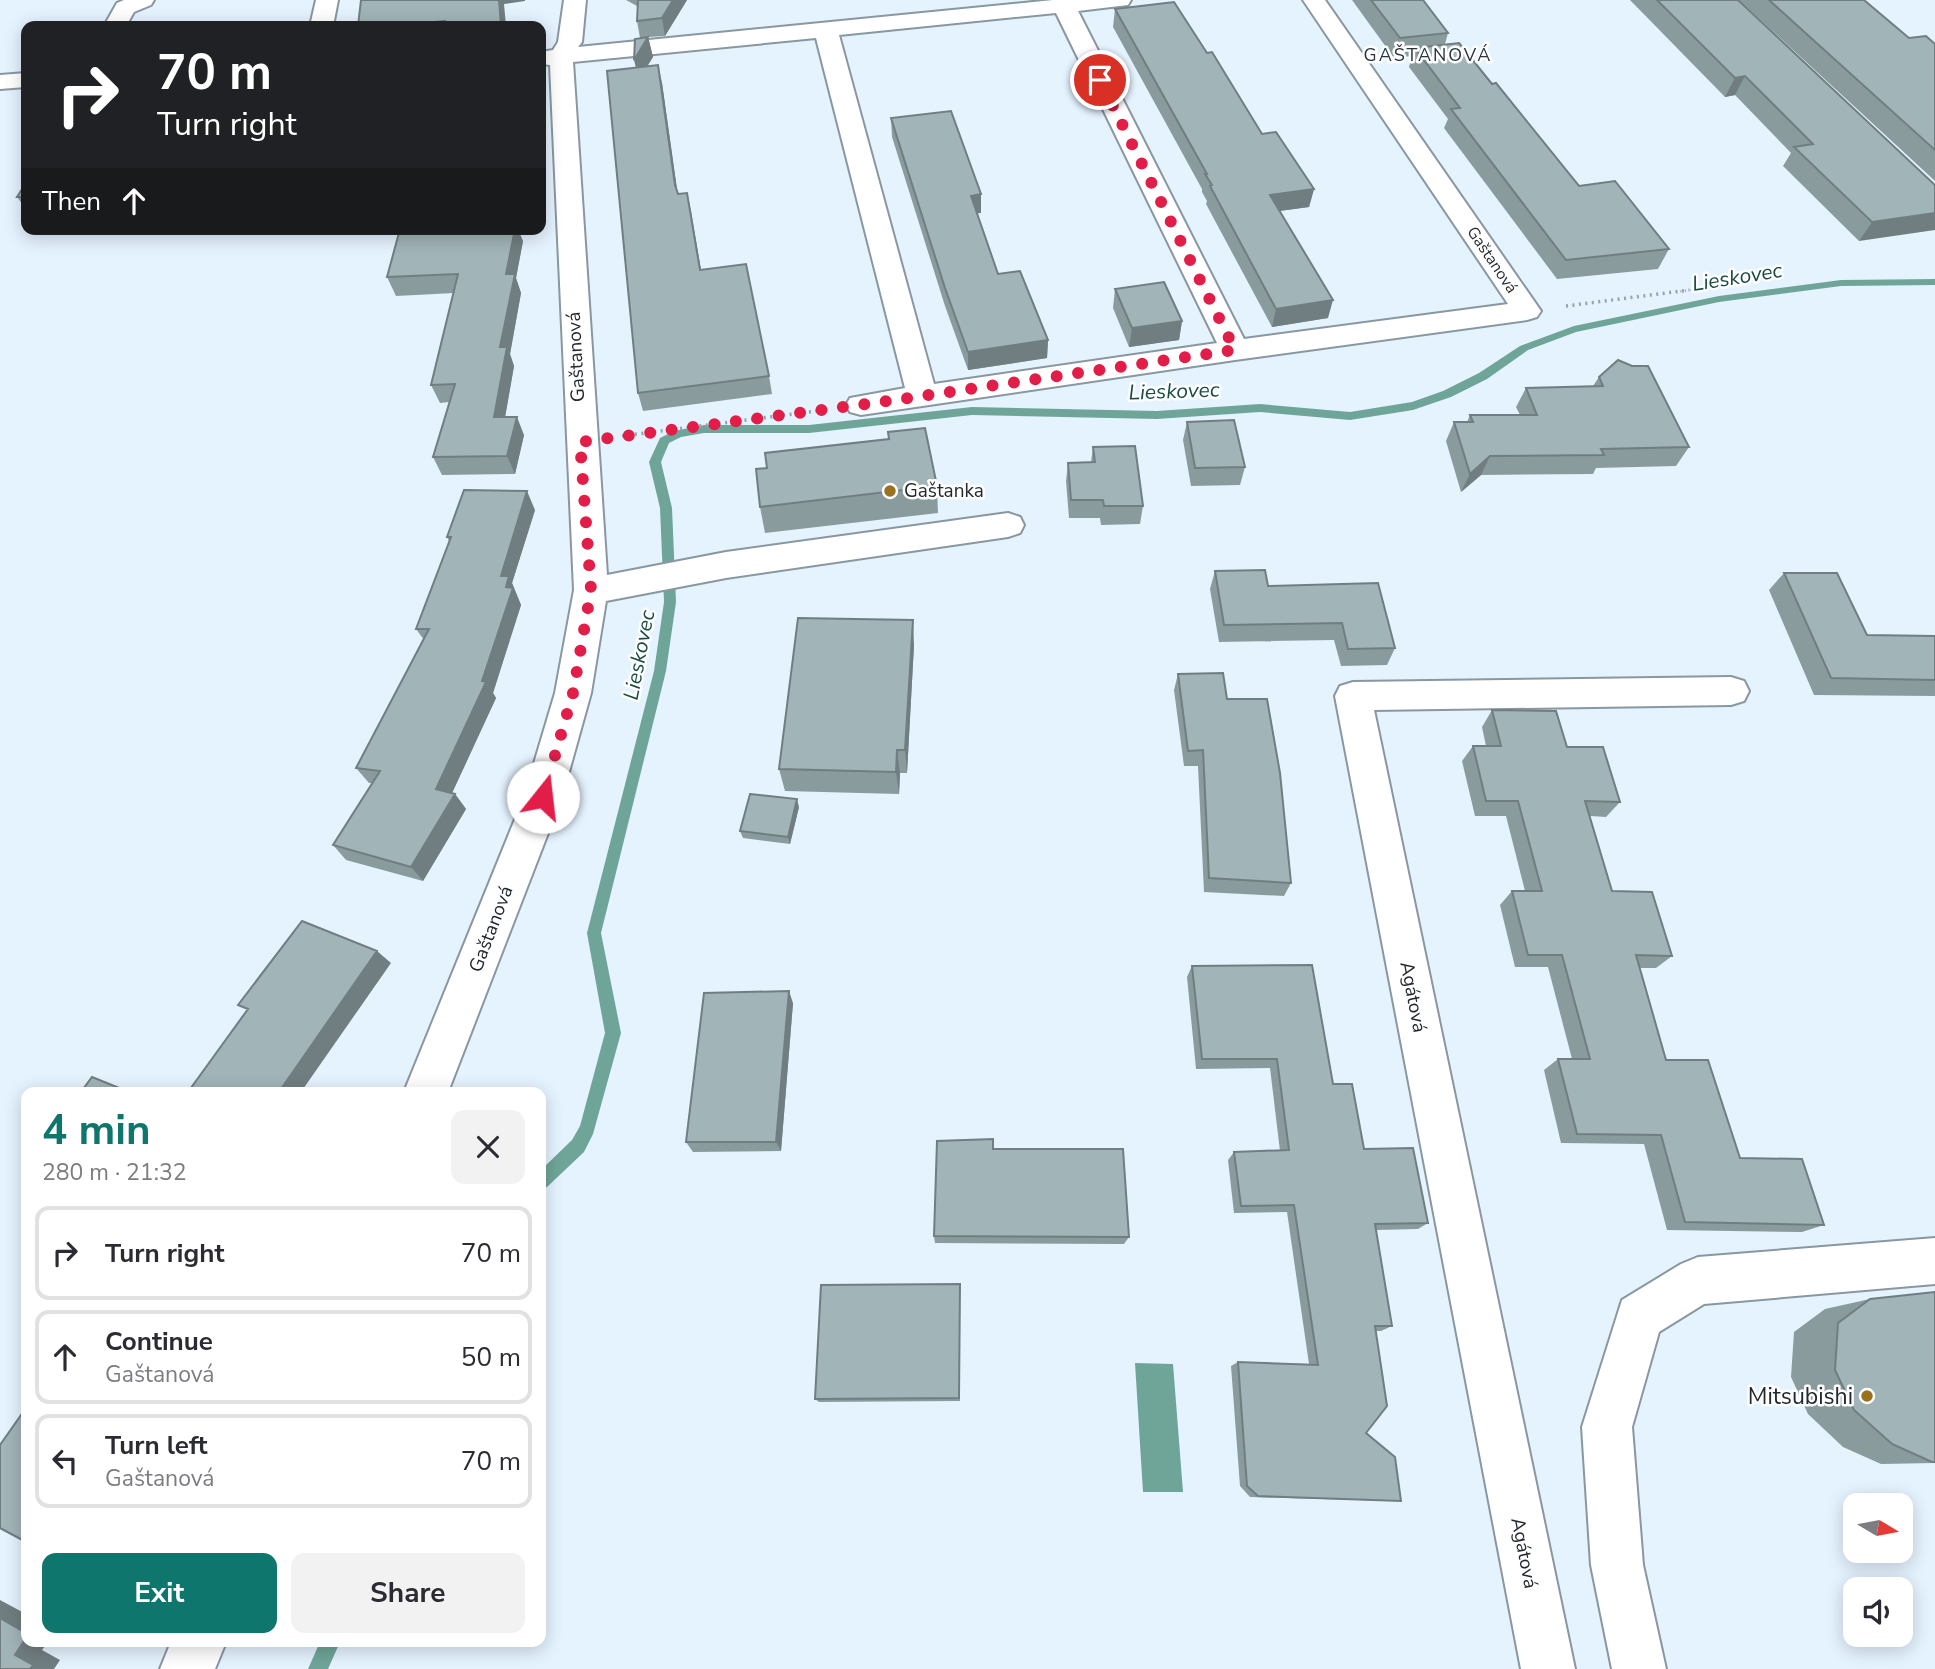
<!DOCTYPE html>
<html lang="en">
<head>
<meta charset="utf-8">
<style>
	body { margin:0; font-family:"Nunito Sans",sans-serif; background:#f2f2f3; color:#2b2b33; height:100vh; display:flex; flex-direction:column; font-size:26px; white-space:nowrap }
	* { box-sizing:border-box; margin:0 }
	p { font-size:23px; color:#7c7c81 }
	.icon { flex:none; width:38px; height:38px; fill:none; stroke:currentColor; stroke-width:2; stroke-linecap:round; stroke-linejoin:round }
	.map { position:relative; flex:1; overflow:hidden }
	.panel { position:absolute; left:21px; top:1087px; width:525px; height:560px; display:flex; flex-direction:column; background:#fff; border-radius:14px; box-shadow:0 4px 18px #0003 }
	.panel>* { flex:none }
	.banner { position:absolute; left:21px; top:21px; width:525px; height:214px; border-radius:14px; box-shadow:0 4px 18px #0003; background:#202124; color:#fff; overflow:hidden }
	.needle { width:46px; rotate:100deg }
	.fabs { position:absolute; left:1843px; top:1493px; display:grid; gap:14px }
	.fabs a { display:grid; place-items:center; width:70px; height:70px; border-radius:14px; background:#fff; box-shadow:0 4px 18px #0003; font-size:35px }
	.pin { position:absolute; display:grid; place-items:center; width:60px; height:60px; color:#fff; margin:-30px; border:4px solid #fff; border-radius:50%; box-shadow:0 2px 7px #0007 }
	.me { position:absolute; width:77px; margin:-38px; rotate:16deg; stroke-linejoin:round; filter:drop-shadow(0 0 5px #0008) }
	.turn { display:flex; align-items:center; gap:24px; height:147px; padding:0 21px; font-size:32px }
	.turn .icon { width:91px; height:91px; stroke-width:2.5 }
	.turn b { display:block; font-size:49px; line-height:60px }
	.then { display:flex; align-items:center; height:66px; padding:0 21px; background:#0003; gap:14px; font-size:26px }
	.round { display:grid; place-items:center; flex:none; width:74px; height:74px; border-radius:14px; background:#f2f2f3 }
	.overview { display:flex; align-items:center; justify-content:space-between; height:119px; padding:0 21px }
	h1 { font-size:42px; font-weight:700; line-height:52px; color:#0f766e }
	.primary-button { display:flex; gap:14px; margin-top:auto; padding:14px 21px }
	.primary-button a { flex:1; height:80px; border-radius:14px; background:#0f766e; color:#fff; font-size:28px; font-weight:700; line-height:80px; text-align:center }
	.primary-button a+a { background:#f2f2f3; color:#2b2b33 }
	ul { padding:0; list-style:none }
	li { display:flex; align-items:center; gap:21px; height:94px; margin:0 14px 10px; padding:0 7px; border:4px solid #e1e1e2; border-radius:14px }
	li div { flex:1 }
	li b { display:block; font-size:26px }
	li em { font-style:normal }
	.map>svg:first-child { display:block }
	.water { fill:#6fa598 }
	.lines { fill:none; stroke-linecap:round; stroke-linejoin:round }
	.stream { fill:#6fa598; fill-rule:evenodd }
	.minor-casing { stroke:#8997a1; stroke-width:4 }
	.path-far1 { stroke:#98a2ac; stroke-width:2.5; stroke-dasharray:1 3.5; stroke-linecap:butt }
	.path { stroke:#98a2ac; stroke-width:3.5; stroke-dasharray:2 4.5; stroke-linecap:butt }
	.minor { fill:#fff; fill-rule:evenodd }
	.wall { fill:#8a9b9e }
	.shaded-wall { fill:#717e81 }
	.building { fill:#a1b4b8; stroke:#717e81; stroke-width:2 }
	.route { stroke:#e11d48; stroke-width:12; stroke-dasharray:0 21.6 }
	.poi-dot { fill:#9a711e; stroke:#fefefe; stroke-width:2.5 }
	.labels { text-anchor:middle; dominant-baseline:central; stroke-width:5; stroke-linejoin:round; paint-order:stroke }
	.far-street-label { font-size:16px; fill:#23282d; stroke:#fefefe }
	.far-neighbourhood-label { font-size:18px; letter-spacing:2px; fill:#28333c; stroke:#fefefe }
	.street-label { font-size:19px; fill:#23282d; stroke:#fefefe }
	.poi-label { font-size:19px; fill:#23282d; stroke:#fefefe; text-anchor:start }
	.water-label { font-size:21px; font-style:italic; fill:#1a4a40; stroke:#fefefe }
	.near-poi-label { font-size:23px; fill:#23282d; stroke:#fefefe; text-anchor:end }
</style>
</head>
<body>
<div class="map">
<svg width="1935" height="1669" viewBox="0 0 1935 1669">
	<rect width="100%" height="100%" fill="#e5f3ff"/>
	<!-- water -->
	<path class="water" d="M 1135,1363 L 1173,1364 L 1183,1492 L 1143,1492 Z"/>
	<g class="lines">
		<!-- stream -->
		<path class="stream" d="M 1935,279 L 1935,285 L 1841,286 L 1719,302 L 1576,332 L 1528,350 L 1487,379 L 1451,397 L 1413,410 L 1350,420 L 1260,412 L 1157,419 L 972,415 L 809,433 L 704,433 L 681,437 L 669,443 L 661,462 L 672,508 L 676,602 L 666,671 L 601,933 L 621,1033 L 593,1134 L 584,1152 L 547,1187 L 541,1189 L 541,1170 L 572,1140 L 580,1126 L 605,1033 L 587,933 L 654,671 L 664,602 L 660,508 L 649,462 L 660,438 L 674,431 L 704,425 L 809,425 L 972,407 L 1157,411 L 1260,404 L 1350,412 L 1412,402 L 1443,391 L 1479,373 L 1520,346 L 1574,326 L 1719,296 L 1841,280 Z
			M 320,1642 L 340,1642 L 328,1669 L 308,1669 Z"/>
		<defs>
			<path id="minor" d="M 124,0 L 154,0 L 151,5 L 134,12 L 126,26 L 104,26 L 117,3 Z
				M 316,0 L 338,0 L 333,26 L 310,26 Z
				M 564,0 L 586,0 L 582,42 L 578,47 L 1053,0 L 1131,0 L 1128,5 L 1078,11 L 1244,339 L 1508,304 L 1303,0 L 1325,0 L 1541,311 L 1537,317 L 1527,320 L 1235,360 L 861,415 L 850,412 L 846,405 L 850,398 L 905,388 L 816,38 L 573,62 L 607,575 L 726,552 L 1008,513 L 1020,517 L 1024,525 L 1020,533 L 1008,537 L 726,578 L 606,601 L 591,693 L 562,797 L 448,1092 L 404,1092 L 524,797 L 555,693 L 574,590 L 550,65 L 541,64 L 541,52 L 553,50 L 558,42 ZM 1056,13 L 1217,343 L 934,384 L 839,35 Z
				M 26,73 L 26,87 L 0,89 L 0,75 Z
				M 1731,677 L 1744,681 L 1749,691 L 1744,701 L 1731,705 L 1374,710 L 1575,1669 L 1521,1669 L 1335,696 L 1340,686 L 1353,682 Z
				M 1935,1238 L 1935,1284 L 1704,1304 L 1659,1332 L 1632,1427 L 1643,1565 L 1666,1669 L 1612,1669 L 1591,1565 L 1582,1427 L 1622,1300 L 1681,1264 L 1698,1257 Z
				M 171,1642 L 226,1642 L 215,1669 L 160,1669 Z"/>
		</defs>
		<!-- minor casing -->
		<use href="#minor" class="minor-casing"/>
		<!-- path-far1 -->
		<path class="path-far1" d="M 1676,292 L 1733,284"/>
		<!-- path -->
		<path class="path" d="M 1566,306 L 1689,290
			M 622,436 L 825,410"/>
		<!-- minor -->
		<use href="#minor" class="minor"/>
	</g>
	<!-- wall -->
	<path class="wall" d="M 626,0 L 687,0 L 665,36 L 648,37 L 653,57 L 647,66 L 662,83 L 677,190 L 678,194 L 687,193 L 701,270 L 769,376 L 772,394 L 643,411 L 638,393 L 636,67 L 640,38 L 637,21 L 637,6 Z
		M 1352,0 L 1423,0 L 1448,33 L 1445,44 L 1492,84 L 1579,186 L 1669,249 L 1658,269 L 1557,279 L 1444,128 L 1448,119 L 1409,67 L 1412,56 L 1394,58 Z
		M 1630,0 L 1738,0 L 1935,185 L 1859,241 L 1783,166 L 1791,153 L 1735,95 L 1725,97 Z
		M 1739,0 L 1864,0 L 1909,38 L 1935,44 L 1935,181 Z
		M 1115,9 L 1262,134 L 1314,189 L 1309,207 L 1279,211 L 1328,318 L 1272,327 L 1206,204 L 1207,201 L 1202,192 L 1202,189 L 1113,27 Z
		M 891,118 L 981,194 L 981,213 L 977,213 L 998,274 L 1048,340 L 1047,358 L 968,370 L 945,306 L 892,137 Z
		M 26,183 L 26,209 L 17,197 Z
		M 523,241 L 516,278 L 521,293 L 510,354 L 514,366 L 505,417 L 524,435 L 515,474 L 442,475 L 433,457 L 449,402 L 440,403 L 431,385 L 454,293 L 396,296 L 387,277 Z
		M 1115,289 L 1182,321 L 1179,340 L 1129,347 L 1113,308 Z
		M 1599,377 L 1689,447 L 1676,466 L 1596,468 L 1593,474 L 1481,475 L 1461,492 L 1446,441 L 1454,422 L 1467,422 L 1470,415 L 1520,415 L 1516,407 L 1526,388 L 1593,386 Z
		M 1187,422 L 1245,467 L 1240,485 L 1191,486 L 1183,440 Z
		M 1093,447 L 1143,506 L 1140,524 L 1101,525 L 1100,518 L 1069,518 L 1066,481 L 1068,463 L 1091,462 Z
		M 937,486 L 938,513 L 765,533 L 760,507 Z
		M 535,510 L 512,583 L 521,605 L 493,693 L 496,698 L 452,793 L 455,794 L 466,809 L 423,881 L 346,860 L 333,845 L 372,783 L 369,783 L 356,768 L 424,640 L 416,629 L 449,541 L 447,537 Z
		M 1215,571 L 1268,586 L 1395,648 L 1387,665 L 1341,666 L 1334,640 L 1219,642 L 1210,589 Z
		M 1784,573 L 1867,635 L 1935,636 L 1935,696 L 1814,695 L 1769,590 Z
		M 914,645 L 907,773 L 900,773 L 899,794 L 785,791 L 779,769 Z
		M 1178,674 L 1227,699 L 1291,883 L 1284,896 L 1204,892 L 1198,766 L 1184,766 L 1174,690 Z
		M 1492,710 L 1567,747 L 1620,802 L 1606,817 L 1590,816 L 1612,891 L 1672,956 L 1656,968 L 1640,968 L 1666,1060 L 1740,1158 L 1824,1225 L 1802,1232 L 1667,1230 L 1644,1144 L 1561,1143 L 1544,1070 L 1558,1059 L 1572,1059 L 1548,967 L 1515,967 L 1500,905 L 1512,891 L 1525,891 L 1506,816 L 1475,816 L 1462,761 L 1473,746 L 1486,746 L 1482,727 Z
		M 799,807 L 790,844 L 743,838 L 740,831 Z
		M 1192,966 L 1333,1084 L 1364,1149 L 1428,1223 L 1418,1229 L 1376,1230 L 1392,1326 L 1381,1331 L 1376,1331 L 1366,1433 L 1390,1501 L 1250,1497 L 1240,1486 L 1231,1366 L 1238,1362 L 1309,1364 L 1287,1212 L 1234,1213 L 1228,1160 L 1234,1152 L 1280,1151 L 1270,1068 L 1196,1069 L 1187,977 Z
		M 793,1003 L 781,1151 L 693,1152 L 686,1142 Z
		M 993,1149 L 1129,1237 L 1124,1244 L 935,1243 L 934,1236 Z
		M 960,1284 L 960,1401 L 819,1402 L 815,1399 Z
		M 1935,1292 L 1935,1463 L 1881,1464 L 1843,1447 L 1808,1414 L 1791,1377 L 1794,1332 L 1825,1309 L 1870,1299 Z"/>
	<!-- shaded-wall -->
	<path class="shaded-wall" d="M 499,0 L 525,0 L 525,1 L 504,4 L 506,26 L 501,26 Z
		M 673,0 L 687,0 L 665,36 L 662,18 Z
		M 445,21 L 446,26 L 398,26 Z
		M 648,37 L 653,57 L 639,80 L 634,60 Z
		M 658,65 L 662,83 L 679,203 L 675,185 Z
		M 1745,76 L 1735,95 L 1725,97 L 1735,78 Z
		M 1314,189 L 1309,207 L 1265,213 L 1270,195 Z
		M 687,193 L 691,211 L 704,288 L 700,270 Z
		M 981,194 L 981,213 L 971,214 L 971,196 Z
		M 1935,213 L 1935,230 L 1859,241 L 1872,222 Z
		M 515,229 L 518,229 L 523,241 L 516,278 L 521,293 L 510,354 L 514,366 L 502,435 L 494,417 L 506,274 Z
		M 1333,300 L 1328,318 L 1272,327 L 1276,309 Z
		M 1182,321 L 1179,340 L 1129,347 L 1132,328 Z
		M 1048,340 L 1047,358 L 968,370 L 968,352 Z
		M 517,417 L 524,435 L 515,474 L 507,456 Z
		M 1490,456 L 1481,475 L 1461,492 L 1470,474 Z
		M 527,491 L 535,510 L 512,583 L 521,605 L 493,693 L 496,698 L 447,804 L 436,789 L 482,681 L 501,576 Z
		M 913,620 L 914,645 L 907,773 L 905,750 Z
		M 897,750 L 900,773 L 899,794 L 896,772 Z
		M 455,794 L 466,809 L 423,881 L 411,867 Z
		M 797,799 L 799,807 L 790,844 L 788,837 Z
		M 377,951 L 391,963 L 301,1092 L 286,1092 L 281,1089 Z
		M 789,991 L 793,1003 L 781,1151 L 776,1142 Z
		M 0,1600 L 26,1614 L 26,1633 L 0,1618 Z
		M 26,1638 L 26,1642 L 48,1642 L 42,1650 L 60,1660 L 54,1669 L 30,1669 L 15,1655 Z"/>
	<!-- building -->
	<path class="building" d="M 361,0 L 499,0 L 501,26 L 444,26 L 445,21 L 398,26 L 358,26 Z
		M 638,0 L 673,0 L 662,18 L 637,21 Z
		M 1371,0 L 1423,0 L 1448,33 L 1400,38 Z
		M 1657,0 L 1738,0 L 1935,185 L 1935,213 L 1872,222 L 1794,147 L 1813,144 L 1745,76 L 1735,78 Z
		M 1769,0 L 1864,0 L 1909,38 L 1926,36 L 1935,44 L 1935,150 Z
		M 1174,2 L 1207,53 L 1212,52 L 1262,134 L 1276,132 L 1314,189 L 1270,195 L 1333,300 L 1276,309 L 1210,186 L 1212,185 L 1205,174 L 1207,174 L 1115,9 Z
		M 648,37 L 634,60 L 635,39 Z
		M 1459,43 L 1492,84 L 1496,83 L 1579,186 L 1615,181 L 1669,249 L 1566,260 L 1451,109 L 1460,108 L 1415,48 Z
		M 658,65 L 675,185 L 678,194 L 687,193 L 700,270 L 746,264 L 769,376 L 638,393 L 607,71 Z
		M 951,111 L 981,194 L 971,196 L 998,274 L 1020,271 L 1048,340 L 968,352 L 945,288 L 891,118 Z
		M 26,183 L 26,197 L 17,197 Z
		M 400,229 L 515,229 L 506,274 L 515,274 L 500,347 L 507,347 L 494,417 L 517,417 L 507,456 L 433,457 L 455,384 L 431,385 L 458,274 L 387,277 Z
		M 1164,282 L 1182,321 L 1132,328 L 1115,289 Z
		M 1618,360 L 1632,366 L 1648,366 L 1689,447 L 1601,449 L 1604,455 L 1490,456 L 1470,474 L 1454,422 L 1473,422 L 1470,415 L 1537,415 L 1526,388 L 1603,386 L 1599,377 Z
		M 1234,420 L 1245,467 L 1195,468 L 1187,422 Z
		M 925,428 L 937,486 L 760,507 L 756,469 L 767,468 L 765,453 L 889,439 L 888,432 Z
		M 1135,446 L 1143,506 L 1104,506 L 1103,500 L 1071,500 L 1068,463 L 1095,462 L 1093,447 Z
		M 464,490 L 527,491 L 501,576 L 509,576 L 506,587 L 513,588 L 482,681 L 486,682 L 436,789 L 455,794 L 411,867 L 333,845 L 380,771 L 356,768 L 429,629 L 416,629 L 451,537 L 447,537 Z
		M 1265,570 L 1268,586 L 1378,583 L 1395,648 L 1348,649 L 1342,623 L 1224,625 L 1215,571 Z
		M 1784,573 L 1837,573 L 1867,635 L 1935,636 L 1935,680 L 1831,678 Z
		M 798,618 L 913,620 L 905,750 L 897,750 L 896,772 L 779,769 Z
		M 1223,673 L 1227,699 L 1267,699 L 1280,773 L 1291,883 L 1209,878 L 1203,750 L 1188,751 L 1178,674 Z
		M 1492,710 L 1556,711 L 1567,747 L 1603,747 L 1620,802 L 1585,801 L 1612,891 L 1652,892 L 1672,956 L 1636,955 L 1666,1060 L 1708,1060 L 1740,1158 L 1802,1159 L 1824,1225 L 1685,1222 L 1661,1135 L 1577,1134 L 1558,1059 L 1590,1059 L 1562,955 L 1528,955 L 1512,891 L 1542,891 L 1518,801 L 1486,801 L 1473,746 L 1501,746 Z
		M 750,794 L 797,799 L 788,837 L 740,831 Z
		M 302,921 L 377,951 L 281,1089 L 288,1092 L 188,1092 L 248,1009 L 238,1005 Z
		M 1312,965 L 1333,1084 L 1352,1084 L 1364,1149 L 1413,1148 L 1428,1223 L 1375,1224 L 1392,1326 L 1375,1326 L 1387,1406 L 1366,1433 L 1395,1457 L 1401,1501 L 1258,1496 L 1247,1486 L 1238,1362 L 1318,1365 L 1294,1205 L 1241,1206 L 1234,1152 L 1289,1150 L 1277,1059 L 1202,1059 L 1192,966 Z
		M 789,991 L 776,1142 L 686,1142 L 704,993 Z
		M 92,1077 L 129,1092 L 81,1092 Z
		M 993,1139 L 993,1149 L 1123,1149 L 1129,1237 L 934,1236 L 937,1141 Z
		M 960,1284 L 959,1398 L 815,1399 L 821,1285 Z
		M 1935,1292 L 1935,1462 L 1932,1462 L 1892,1444 L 1854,1410 L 1835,1370 L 1838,1323 L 1870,1299 Z
		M 26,1408 L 26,1542 L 0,1528 L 0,1445 Z
		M 0,1618 L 26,1633 L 26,1638 L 15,1655 L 33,1665 L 30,1669 L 0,1669 Z"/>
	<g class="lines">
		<!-- route -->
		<path class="route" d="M 543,797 L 573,693 L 591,590 L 580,442 L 881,402 L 1235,350 L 1100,80"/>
	</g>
	<!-- markers -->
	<g class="poi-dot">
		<circle cx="890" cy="491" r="7"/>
		<circle cx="1867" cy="1396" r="7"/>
	</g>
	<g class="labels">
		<!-- far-street labels -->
		<g class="far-street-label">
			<text transform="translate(1492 260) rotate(56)">Gaštanová</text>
		</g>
		<!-- far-neighbourhood labels -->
		<g class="far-neighbourhood-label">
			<text x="1428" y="55">GAŠTANOVÁ</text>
		</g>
		<!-- street labels -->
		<g class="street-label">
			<text transform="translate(576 357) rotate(-93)">Gaštanová</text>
			<text transform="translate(491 929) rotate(-69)">Gaštanová</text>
			<text transform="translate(1413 997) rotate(79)">Agátová</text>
			<text transform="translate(1524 1553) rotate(79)">Agátová</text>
		</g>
		<!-- poi labels -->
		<g class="poi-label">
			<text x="904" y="491">Gaštanka</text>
		</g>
		<!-- water labels -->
		<g class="water-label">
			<text transform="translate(1737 277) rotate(-9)">Lieskovec</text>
			<text transform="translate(1174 391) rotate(-2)">Lieskovec</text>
			<text transform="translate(639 655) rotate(-79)">Lieskovec</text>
		</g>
		<!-- near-poi labels -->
		<g class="near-poi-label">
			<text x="1853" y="1396">Mitsubishi</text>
		</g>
	</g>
</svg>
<div class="fabs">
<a><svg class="needle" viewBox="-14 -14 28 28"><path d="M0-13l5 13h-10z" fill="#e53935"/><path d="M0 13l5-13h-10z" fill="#7c7c81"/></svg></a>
<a><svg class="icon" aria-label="sound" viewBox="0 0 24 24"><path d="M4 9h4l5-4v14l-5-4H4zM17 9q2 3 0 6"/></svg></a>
</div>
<div class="pin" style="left:1100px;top:80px;background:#d93025"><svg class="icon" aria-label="arrive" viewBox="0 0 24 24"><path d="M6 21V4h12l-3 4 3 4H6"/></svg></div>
<svg class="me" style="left:543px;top:797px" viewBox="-20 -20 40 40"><circle r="19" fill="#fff"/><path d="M0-13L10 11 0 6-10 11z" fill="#e11d48"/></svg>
<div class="banner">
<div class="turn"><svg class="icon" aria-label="right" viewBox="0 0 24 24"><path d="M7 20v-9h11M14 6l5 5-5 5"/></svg><div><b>70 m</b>Turn right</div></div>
<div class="then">Then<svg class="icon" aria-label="ahead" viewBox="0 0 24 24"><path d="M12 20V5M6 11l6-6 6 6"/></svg></div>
</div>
<section class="panel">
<div class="overview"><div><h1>4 min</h1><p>280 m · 21:32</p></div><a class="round"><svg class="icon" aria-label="close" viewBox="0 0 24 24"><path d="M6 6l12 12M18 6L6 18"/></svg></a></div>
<ul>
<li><svg class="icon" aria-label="right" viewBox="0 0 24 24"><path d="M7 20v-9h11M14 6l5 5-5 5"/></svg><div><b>Turn right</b></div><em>70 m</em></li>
<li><svg class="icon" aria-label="ahead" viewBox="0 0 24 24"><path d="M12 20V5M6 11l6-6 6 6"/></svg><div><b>Continue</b><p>Gaštanová</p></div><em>50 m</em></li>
<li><svg class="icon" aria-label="left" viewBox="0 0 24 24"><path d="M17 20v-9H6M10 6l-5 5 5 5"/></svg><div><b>Turn left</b><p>Gaštanová</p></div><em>70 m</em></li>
</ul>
<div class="primary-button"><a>Exit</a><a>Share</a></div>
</section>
</div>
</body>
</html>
